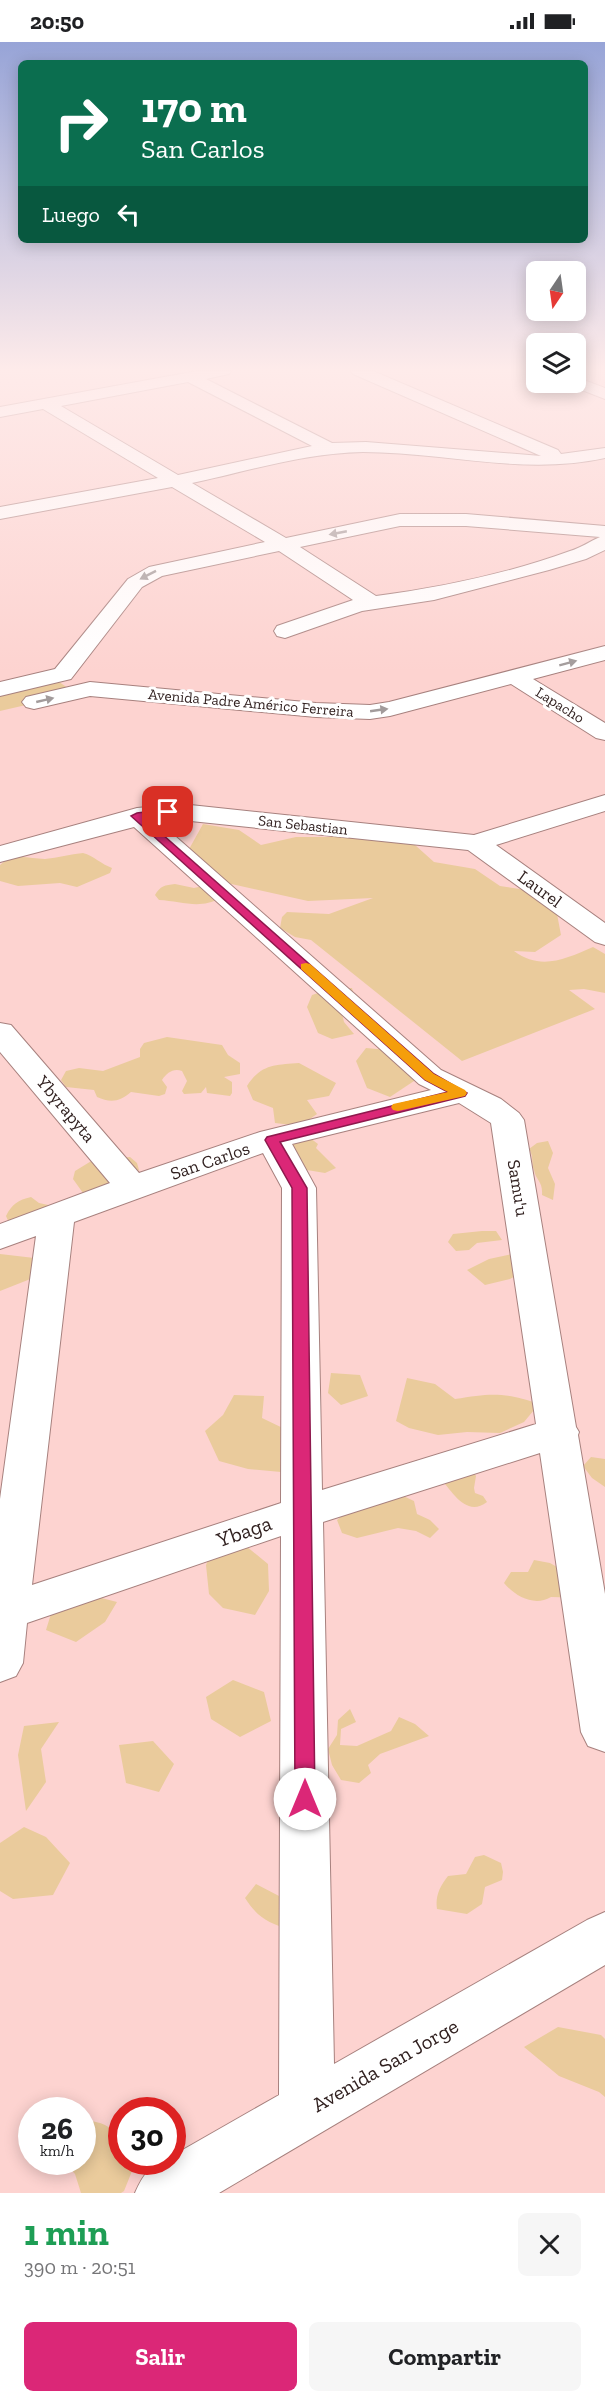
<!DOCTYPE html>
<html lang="es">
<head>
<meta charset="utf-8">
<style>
	body { margin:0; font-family:"Zilla Slab",serif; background:#f6f6f6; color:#202124; height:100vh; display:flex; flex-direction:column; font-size:22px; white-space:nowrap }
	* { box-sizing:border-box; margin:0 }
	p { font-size:20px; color:#757577 }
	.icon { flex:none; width:33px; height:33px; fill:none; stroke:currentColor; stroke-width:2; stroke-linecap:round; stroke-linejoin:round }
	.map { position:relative; height:2151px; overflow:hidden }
	.drawer { display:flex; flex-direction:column; background:#fff; flex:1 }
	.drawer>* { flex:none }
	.guide { position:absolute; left:18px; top:18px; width:570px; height:183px; border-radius:9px; box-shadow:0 3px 15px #0003; background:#0b6e4f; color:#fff; overflow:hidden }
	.needle { width:39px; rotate:193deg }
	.fabs { position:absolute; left:526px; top:219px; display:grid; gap:12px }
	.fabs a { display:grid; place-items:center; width:60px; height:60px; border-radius:9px; background:#fff; box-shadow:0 3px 15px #0003; font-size:30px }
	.speed { position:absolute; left:18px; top:2055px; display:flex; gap:12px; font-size:30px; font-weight:700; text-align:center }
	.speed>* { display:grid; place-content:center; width:78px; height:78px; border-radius:50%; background:#fff; box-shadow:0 3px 15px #0003; line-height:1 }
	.speed small { font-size:15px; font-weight:400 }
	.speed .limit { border:9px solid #d22; background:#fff; color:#111 }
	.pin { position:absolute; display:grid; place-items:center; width:51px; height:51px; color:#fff; margin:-26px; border-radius:12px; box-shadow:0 3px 9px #0006 }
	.me { position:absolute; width:66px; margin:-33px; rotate:0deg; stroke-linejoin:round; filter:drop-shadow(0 0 4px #0008) }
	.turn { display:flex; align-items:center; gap:21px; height:126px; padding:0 24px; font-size:27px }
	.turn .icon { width:78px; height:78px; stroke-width:2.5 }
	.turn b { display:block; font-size:42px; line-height:51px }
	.then { display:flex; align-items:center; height:57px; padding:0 24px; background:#0003; gap:12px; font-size:22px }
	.round { display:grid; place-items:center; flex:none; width:63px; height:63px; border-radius:9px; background:#f6f6f6 }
	.overview { display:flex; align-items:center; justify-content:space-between; height:102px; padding:0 24px }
	h1 { font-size:36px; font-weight:700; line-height:45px; color:#1e9e55 }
	.primary-button { display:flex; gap:12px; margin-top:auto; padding:12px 24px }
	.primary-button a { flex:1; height:69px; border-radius:9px; background:#db2777; color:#fff; font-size:24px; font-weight:700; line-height:69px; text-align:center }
	.primary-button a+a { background:#f6f6f6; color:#202124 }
	.status { display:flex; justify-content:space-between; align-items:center; height:42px; padding:0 30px; background:#fff; direction:ltr }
	.status svg { height:16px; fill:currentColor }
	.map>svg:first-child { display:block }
	.green { fill:#eacb9c }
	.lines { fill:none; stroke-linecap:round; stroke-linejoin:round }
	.minor-casing { stroke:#a7817e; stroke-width:2 }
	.minor { fill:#fff; fill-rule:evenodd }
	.oneway { fill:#a29b9b }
	.route { fill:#db2777; stroke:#8e194d; stroke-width:1.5 }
	.slow { fill:#f59e0b }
	.labels { text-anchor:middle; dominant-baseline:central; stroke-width:6; stroke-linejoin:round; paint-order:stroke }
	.far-street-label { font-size:15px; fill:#312120; stroke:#fff }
	.street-label { font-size:18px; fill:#312120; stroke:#fff }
	.near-street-label { font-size:21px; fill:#312120; stroke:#fff }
</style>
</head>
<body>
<div class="status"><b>20:50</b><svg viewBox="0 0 49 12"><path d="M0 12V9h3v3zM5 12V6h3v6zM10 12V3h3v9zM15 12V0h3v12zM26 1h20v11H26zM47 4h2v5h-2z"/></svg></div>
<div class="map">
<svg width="605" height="2151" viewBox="0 0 605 2151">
	<rect width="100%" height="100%" fill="#fdd3d0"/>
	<!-- green -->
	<path class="green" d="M 59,640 L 71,648 L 65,654 L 0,669 L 0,650 Z
		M 203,782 L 239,788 L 261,803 L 296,795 L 337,795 L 377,797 L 415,803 L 434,820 L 475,827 L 500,844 L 540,850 L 557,872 L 561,893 L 535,910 L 514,909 C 541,929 565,917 593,905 L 605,912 L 605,951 L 584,947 L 569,948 L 595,967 L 462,1019 L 311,898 L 295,895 L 280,886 L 282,875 L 287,870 L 329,872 L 373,856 L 308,859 L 227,841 L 183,818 Z
		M 83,811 C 94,814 101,822 112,826 L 110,831 L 77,845 L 60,841 L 18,844 L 0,839 L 0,823 C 15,810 28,817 45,817 C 58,816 70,812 83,811 Z
		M 175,842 L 194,846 L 203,844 L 220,856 C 200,868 181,859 159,858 L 155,853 C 160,844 165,843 175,842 Z
		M 352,946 L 355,958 L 341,967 L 344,980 L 354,992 L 332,997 L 318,991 L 307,965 L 312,953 L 330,947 Z
		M 167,995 L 222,1003 L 228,1013 L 240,1021 L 240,1032 L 224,1035 L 232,1040 L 232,1051 L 230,1054 L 207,1051 L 206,1045 L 201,1051 L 184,1052 L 182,1049 L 187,1039 L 182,1029 C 173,1026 167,1031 162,1038 L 167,1045 L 165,1052 L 159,1054 L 131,1050 C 120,1060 110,1061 97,1055 L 94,1048 L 66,1045 L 61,1038 L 66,1029 L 79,1026 L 103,1029 L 140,1015 L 140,1007 L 144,1001 Z
		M 366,1006 L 388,1008 L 420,1035 L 390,1055 L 367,1046 L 356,1019 Z
		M 299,1021 L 336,1041 L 329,1054 L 307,1058 L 317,1072 L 300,1084 L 275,1081 L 273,1066 L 253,1058 L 247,1044 C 261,1022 275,1023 299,1021 Z
		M 310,1096 L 318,1102 L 316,1106 L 336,1126 L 325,1131 L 301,1127 L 285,1097 Z
		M 548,1099 L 553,1111 L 548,1126 L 555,1142 L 553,1158 L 542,1153 C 543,1139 536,1139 534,1128 C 531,1120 534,1115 529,1107 L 537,1101 Z
		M 130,1115 L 137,1121 L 139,1128 L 133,1135 L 83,1151 L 73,1137 L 75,1129 L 93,1118 Z
		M 31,1155 L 39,1161 L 62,1166 L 10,1183 L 6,1174 C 12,1162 18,1158 31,1155 Z
		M 482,1189 L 496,1189 L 502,1198 L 477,1201 L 469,1208 L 456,1209 L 448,1200 L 453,1192 Z
		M 0,1212 L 43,1217 L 38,1234 L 0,1249 Z
		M 512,1212 L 530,1226 L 510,1237 L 485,1243 L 467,1228 L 489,1217 Z
		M 331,1331 L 360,1333 L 368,1354 L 341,1363 L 328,1351 Z
		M 407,1336 L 435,1342 L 455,1357 C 491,1351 504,1350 539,1362 L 524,1380 L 500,1391 L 467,1390 L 438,1393 L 409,1386 L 396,1379 Z
		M 234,1353 L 264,1354 L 262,1376 L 289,1389 L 295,1410 L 281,1430 L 248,1427 L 219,1419 L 205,1389 L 223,1373 Z
		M 591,1415 L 605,1417 L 605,1445 L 592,1436 L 583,1424 Z
		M 473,1429 L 476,1434 L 474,1446 L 475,1451 L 483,1454 L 487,1460 C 466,1476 452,1449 440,1436 Z
		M 399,1452 L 414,1459 L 417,1472 L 430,1478 L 439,1487 L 430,1496 L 416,1489 L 398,1486 L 357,1496 L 342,1491 L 337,1478 L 348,1469 Z
		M 216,1500 L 246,1504 L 268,1522 L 269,1549 L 255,1573 L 223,1566 L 209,1552 L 206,1523 Z
		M 534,1518 L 550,1521 L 590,1544 L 586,1556 L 551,1555 C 534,1565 515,1554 504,1541 L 511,1530 L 528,1530 Z
		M 86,1552 L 117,1560 L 105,1580 L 76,1600 L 46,1588 L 54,1562 Z
		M 233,1638 L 264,1650 L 271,1679 L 240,1695 L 211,1677 L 206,1655 Z
		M 350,1667 L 356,1680 L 341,1687 L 340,1703 L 357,1704 L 391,1689 L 399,1675 L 415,1682 L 429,1694 L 380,1712 L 368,1723 L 371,1731 L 359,1741 L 341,1738 L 332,1723 L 328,1707 L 337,1693 L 338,1678 Z
		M 59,1680 L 41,1707 L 46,1740 L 26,1769 L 18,1713 L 24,1684 Z
		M 153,1699 L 174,1722 L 159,1750 L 126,1741 L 119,1703 Z
		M 24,1785 L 46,1795 L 70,1821 L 53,1853 L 13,1857 L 0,1849 L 0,1801 Z
		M 484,1813 L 501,1821 L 503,1830 L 502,1838 L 485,1845 L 482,1862 L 467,1872 L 437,1867 C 435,1854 440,1844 448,1834 L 466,1832 L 475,1815 Z
		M 256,1842 L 279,1854 L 298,1857 L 290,1887 C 269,1882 257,1875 245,1856 Z
		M 558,1985 L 601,1993 L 605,1997 L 605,2055 L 599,2050 L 559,2034 L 524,2005 Z
		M 83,2078 C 111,2080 122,2091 122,2120 L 129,2120 L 132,2129 L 124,2149 L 121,2151 L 81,2151 L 75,2132 L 64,2120 L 82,2120 Z"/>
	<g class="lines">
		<defs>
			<path id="minor" d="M 197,329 L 231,329 L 229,332 L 206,337 L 332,401 L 366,400 L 541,414 L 353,332 L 351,329 L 373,329 L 558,408 L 561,412 L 605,406 L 605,416 C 524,434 444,410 363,410 C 305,411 248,429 192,441 L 286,496 L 400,472 L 466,472 L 605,484 L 605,508 L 586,517 L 549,528 L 434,558 L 362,569 L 285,596 L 277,594 L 274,589 L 277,584 L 353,558 L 279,509 L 162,534 L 142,545 L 71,637 L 0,654 L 0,640 L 55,627 L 128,537 L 149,525 L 265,500 L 172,445 L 0,477 L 0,465 L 158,436 L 43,367 L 0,375 L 0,365 ZM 188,340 L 312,404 L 178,433 L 61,364 ZM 400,484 L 466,484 L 600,495 C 590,499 581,506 570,509 C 510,531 439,546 376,554 L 300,505 Z
				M 576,335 L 605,346 L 605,357 L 569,343 L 567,340 L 576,340 Z
				M 605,604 L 605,618 L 533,637 L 605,681 L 605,698 L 596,696 L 511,642 L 390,674 L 370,677 L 316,675 L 90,654 L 34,667 L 26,665 L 22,660 L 26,655 L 90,640 L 316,661 L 370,663 L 389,660 Z
				M 605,753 L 605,769 L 496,803 L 605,881 L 605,903 L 595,900 L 468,808 L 181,778 L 158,779 L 441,1028 L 501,1057 L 519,1071 L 524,1078 L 576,1385 L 579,1390 L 578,1393 L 605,1552 L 605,1710 L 588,1704 L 581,1690 L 540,1411 L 323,1480 L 334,2022 L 587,1878 L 605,1870 L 605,1923 L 219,2151 L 135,2151 C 143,2133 151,2120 172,2120 L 172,2114 L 279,2053 L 281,1494 L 27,1581 L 23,1621 L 16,1634 L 0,1640 L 0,1457 L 36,1194 L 0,1207 L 0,1182 L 110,1141 L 0,1010 L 0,981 L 11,983 L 139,1131 L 260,1090 L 431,1048 L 419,1042 L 134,785 L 0,820 L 0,804 L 137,766 L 181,762 L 474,793 ZM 459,1061 L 491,1081 L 536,1382 L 322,1448 L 316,1146 L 292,1102 ZM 263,1111 L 282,1146 L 281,1461 L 32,1543 L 74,1180 Z"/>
		</defs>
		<!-- minor casing -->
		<use href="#minor" class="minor-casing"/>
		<!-- minor -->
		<use href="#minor" class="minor"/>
	</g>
	<!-- one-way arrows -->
	<defs><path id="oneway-solid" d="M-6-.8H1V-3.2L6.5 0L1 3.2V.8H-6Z" transform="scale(1.5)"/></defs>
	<g class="oneway">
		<use href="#oneway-solid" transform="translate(338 491) rotate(169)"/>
		<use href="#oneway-solid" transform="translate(148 533) rotate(153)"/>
		<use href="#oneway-solid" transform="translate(568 621) rotate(-15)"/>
		<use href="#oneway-solid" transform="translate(45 658) rotate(-13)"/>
		<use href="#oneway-solid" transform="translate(379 668) rotate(-8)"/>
	</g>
	<!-- sky -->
	<linearGradient id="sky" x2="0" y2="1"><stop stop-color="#97a4d7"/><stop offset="0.52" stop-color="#feebea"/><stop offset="1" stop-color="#feebea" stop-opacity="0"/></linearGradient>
	<rect width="605" height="630" fill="url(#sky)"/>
	<!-- route -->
	<path class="route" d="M 168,767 L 174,770 L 172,773 L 145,777 L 434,1032 L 467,1051 L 465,1054 L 280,1100 L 307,1146 L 315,1757 L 312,1763 L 305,1766 L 298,1763 L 295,1757 L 292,1146 L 265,1098 L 267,1095 L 448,1050 L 425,1038 L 131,774 L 137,771 Z"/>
	<!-- slow -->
	<path class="slow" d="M 306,921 L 310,922 L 434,1032 L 465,1048 L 467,1051 L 465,1054 L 398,1069 L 393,1068 L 391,1065 L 393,1062 L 448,1050 L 425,1038 L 301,927 L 301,922 Z"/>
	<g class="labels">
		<!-- far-street labels -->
		<g class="far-street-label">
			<text transform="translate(251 661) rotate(5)">Avenida Padre Américo Ferreira</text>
			<text transform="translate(560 663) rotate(32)">Lapacho</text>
			<text transform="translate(303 783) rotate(6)">San Sebastian</text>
		</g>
		<!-- street labels -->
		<g class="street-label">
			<text transform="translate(540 847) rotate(36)">Laurel</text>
			<text transform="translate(66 1067) rotate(50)">Ybyrapyta</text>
			<text transform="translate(210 1119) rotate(-19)">San Carlos</text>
			<text transform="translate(518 1146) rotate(81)">Samu'u</text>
		</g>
		<!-- near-street labels -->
		<g class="near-street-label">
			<text transform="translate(244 1489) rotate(-19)">Ybaga</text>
			<text transform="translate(385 2023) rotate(-30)">Avenida San Jorge</text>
		</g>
	</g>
</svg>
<div class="fabs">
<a><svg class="needle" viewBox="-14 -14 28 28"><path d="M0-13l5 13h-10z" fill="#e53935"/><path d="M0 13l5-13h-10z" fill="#757577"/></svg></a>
<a><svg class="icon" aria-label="layers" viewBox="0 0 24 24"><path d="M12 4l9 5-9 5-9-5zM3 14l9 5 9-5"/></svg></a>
</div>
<div class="speed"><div>26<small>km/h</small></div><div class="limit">30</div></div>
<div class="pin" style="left:168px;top:770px;background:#d93025"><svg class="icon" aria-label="arrive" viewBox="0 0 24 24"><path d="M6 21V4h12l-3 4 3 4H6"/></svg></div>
<svg class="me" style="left:305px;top:1757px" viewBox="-20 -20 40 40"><circle r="19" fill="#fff"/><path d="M0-13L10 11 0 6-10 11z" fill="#db2777"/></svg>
<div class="guide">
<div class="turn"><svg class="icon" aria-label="right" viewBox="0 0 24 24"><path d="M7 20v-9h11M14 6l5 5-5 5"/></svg><div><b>170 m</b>San Carlos</div></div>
<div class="then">Luego<svg class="icon" aria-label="left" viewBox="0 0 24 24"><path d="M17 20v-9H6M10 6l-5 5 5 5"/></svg></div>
</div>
</div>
<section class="drawer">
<div class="overview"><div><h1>1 min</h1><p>390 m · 20:51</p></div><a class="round"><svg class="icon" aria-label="close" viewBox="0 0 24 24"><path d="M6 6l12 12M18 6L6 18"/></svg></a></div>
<div class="primary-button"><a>Salir</a><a>Compartir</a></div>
</section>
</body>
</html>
